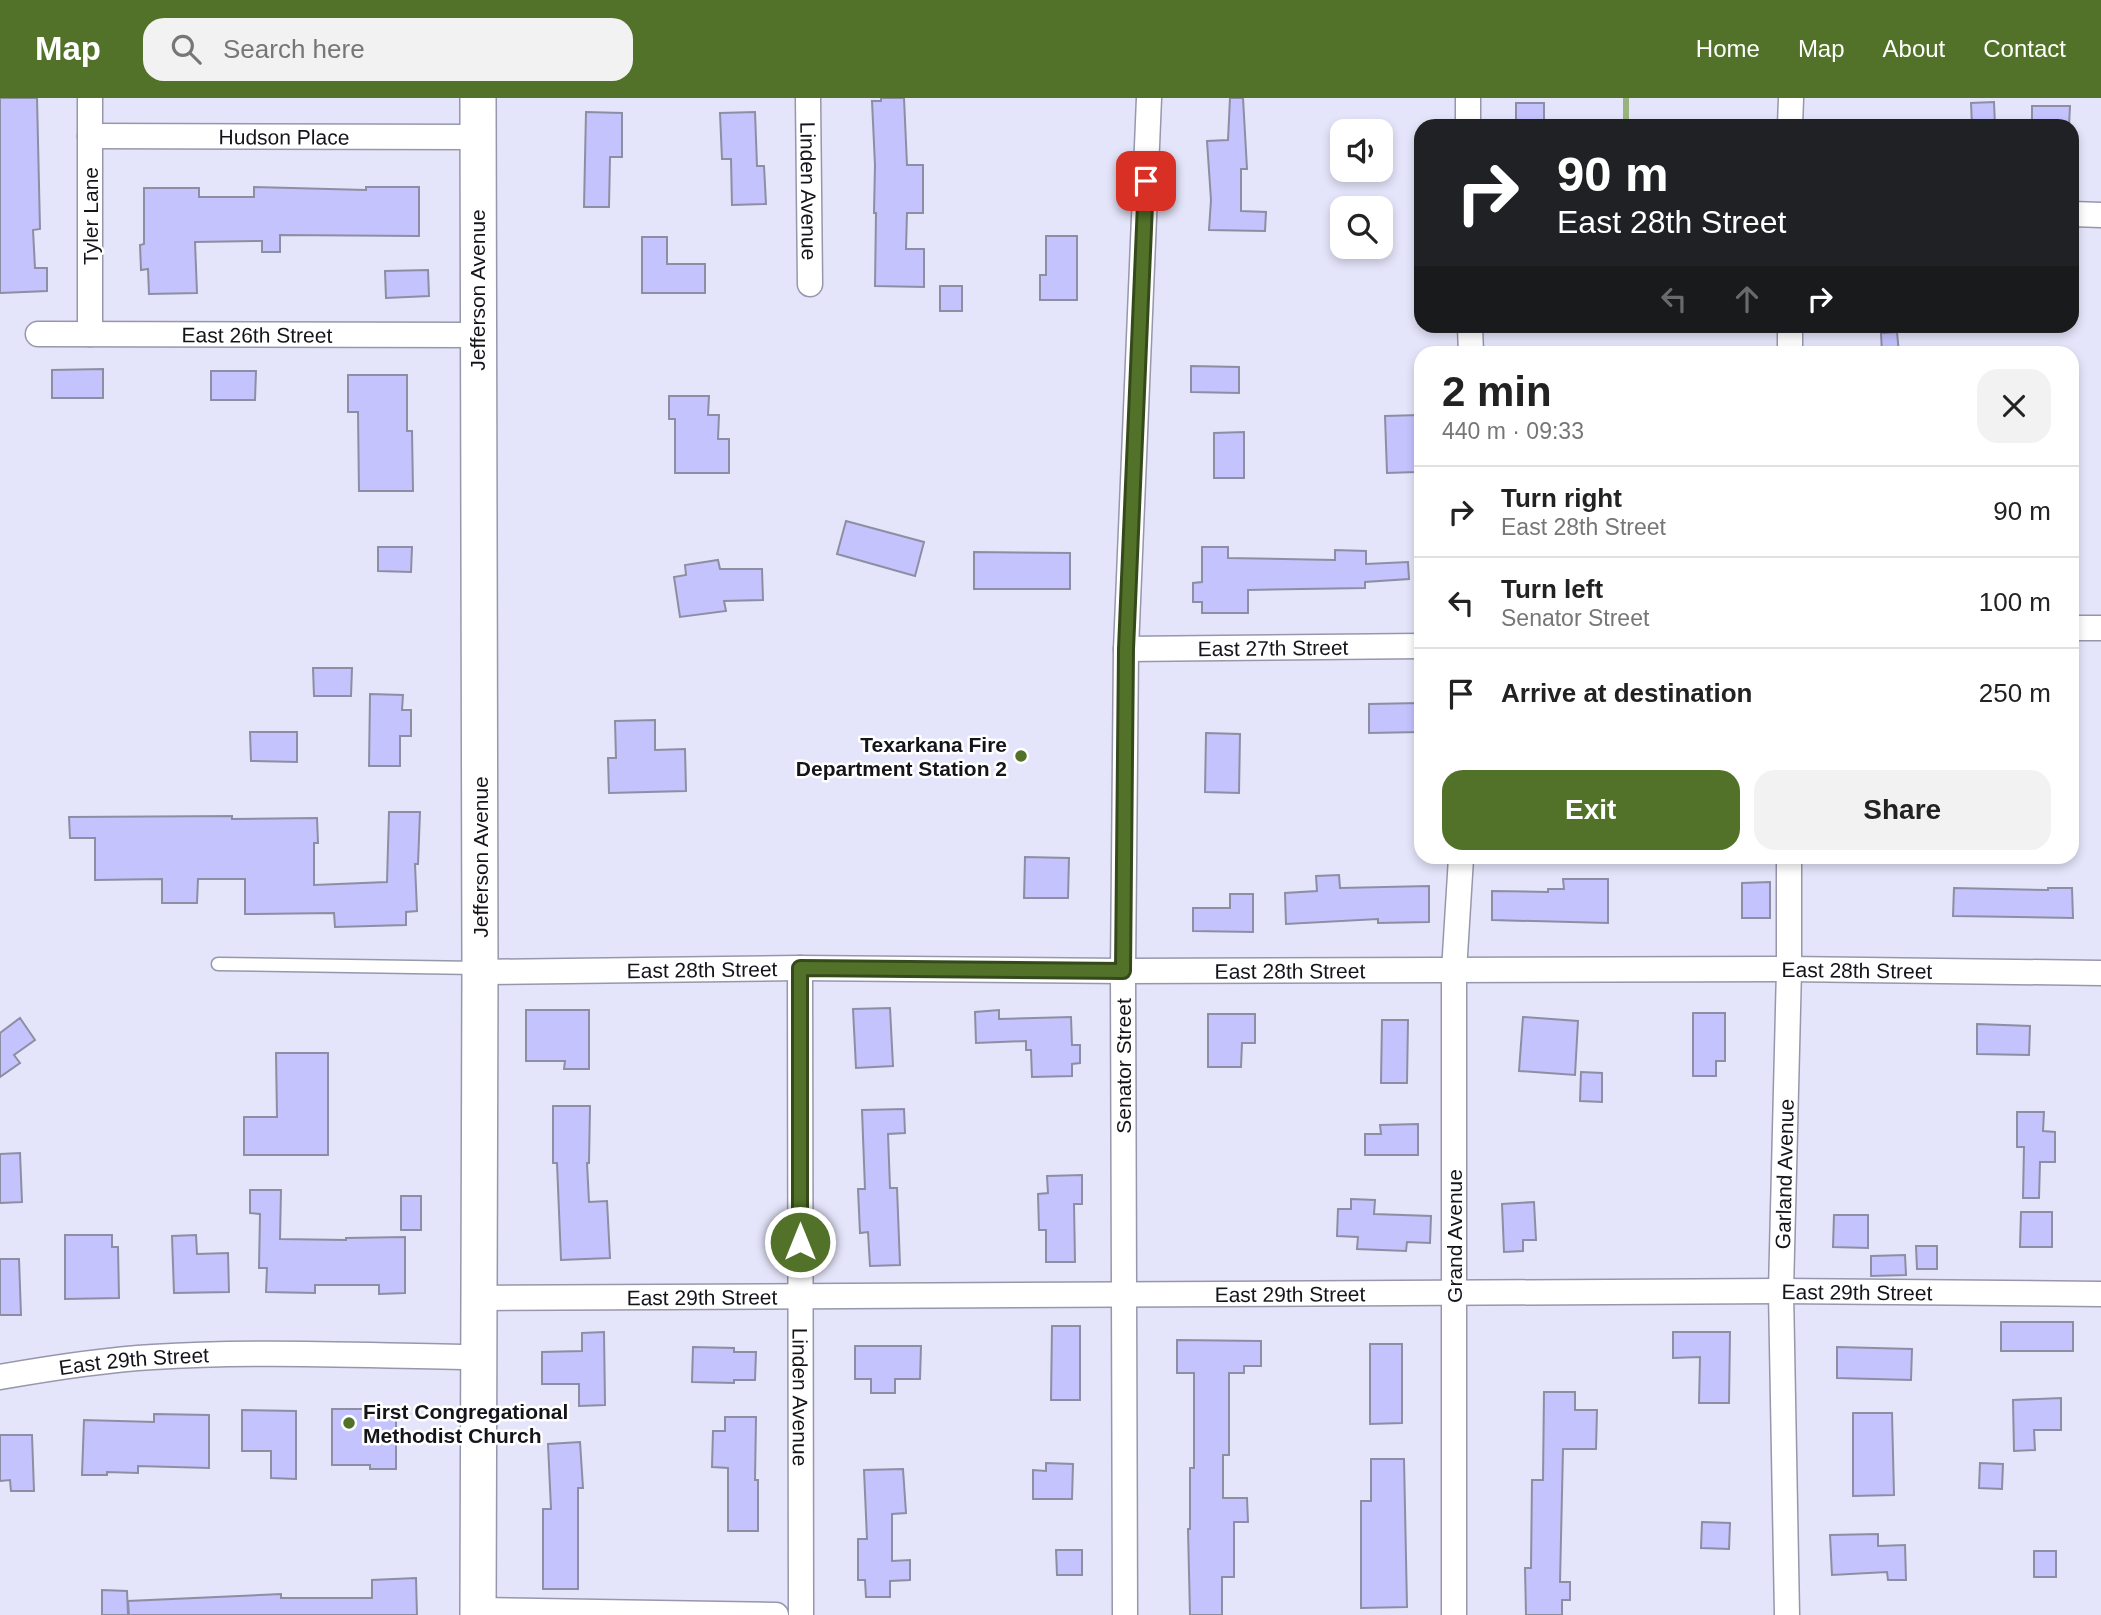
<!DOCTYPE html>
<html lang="en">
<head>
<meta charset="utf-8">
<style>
	body { margin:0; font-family:Helvetica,sans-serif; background:#f2f2f2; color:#222; height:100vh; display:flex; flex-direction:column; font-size:26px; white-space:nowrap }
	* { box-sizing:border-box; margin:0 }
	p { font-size:23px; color:#767676 }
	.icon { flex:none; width:38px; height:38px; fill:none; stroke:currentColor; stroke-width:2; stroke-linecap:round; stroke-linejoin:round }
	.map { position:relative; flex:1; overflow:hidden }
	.drawer { position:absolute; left:1414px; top:248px; width:665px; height:518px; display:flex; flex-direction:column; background:#fff; border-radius:21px; box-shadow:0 4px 10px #0003 }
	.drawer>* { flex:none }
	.top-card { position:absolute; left:1414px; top:21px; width:665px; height:214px; border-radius:21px; box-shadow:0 4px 10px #0003; background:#202124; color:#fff; overflow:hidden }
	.tools { position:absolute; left:1330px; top:21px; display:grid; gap:14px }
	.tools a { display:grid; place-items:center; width:63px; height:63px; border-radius:14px; background:#fff; box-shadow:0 4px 10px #0003; font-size:35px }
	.pin { position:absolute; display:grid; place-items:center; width:60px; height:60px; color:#fff; margin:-30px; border-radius:14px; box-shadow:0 4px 10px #0006 }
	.me { position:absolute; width:77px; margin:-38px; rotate:0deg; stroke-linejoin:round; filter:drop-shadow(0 0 5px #0008) }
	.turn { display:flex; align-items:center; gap:24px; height:147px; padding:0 28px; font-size:32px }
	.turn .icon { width:91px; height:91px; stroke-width:2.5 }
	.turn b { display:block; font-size:49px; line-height:60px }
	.lanes { display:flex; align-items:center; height:66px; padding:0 28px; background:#0003; justify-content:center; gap:35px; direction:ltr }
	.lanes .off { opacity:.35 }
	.round { display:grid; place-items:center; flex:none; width:74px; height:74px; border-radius:21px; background:#f2f2f2 }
	.headline { display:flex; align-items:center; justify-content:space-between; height:119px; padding:0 28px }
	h1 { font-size:42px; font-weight:700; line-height:52px }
	.action { display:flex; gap:14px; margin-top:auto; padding:14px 28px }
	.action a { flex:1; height:80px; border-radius:21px; background:#527229; color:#fff; font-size:28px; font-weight:700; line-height:80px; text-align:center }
	.action a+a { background:#f2f2f2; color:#222 }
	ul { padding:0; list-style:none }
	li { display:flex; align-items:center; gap:21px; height:91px; padding:0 28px; border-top:2px solid #e0e0e0 }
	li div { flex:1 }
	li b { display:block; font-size:26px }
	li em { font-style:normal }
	header { display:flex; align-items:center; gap:42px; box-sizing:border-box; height:98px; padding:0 35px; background:#527229; color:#fff }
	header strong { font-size:33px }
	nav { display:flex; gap:38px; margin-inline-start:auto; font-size:24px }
	.search { width:490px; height:63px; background:#f2f2f2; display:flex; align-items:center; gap:18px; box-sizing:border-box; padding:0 24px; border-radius:21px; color:#767676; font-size:26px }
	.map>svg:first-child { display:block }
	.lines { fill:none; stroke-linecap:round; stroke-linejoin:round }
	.stream { stroke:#99b37e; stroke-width:6 }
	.building { fill:#c4c3fd; stroke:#8e8ea2; stroke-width:2 }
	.service-casing { stroke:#9797ab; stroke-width:15 }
	.minor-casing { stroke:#9797ab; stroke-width:27 }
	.secondary-casing { stroke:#9797ab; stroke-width:38 }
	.service { stroke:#fff; stroke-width:12 }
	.minor { stroke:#fff; stroke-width:24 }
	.secondary { stroke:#fff; stroke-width:35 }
	.route-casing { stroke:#354a1b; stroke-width:18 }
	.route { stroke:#527229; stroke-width:12 }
	.poi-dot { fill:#527229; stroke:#fff; stroke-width:2.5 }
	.labels { text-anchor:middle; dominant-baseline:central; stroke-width:5; stroke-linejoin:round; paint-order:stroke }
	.street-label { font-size:21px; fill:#14141b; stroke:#fff }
	.poi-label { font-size:21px; font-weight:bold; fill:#14141b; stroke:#fff; text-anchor:end }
</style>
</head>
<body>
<header>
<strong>Map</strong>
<div class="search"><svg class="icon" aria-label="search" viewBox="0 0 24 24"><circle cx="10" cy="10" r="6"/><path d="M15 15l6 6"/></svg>Search here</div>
<nav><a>Home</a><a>Map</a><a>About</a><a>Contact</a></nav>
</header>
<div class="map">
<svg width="2101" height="1517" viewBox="0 0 2101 1517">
	<rect width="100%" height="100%" fill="#e4e5fa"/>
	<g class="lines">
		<!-- stream -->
		<path class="stream" d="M 1626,28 L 1626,0"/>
	</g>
	<!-- building -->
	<path class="building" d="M 0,0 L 37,0 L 40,131 L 33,132 L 35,170 L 47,170 L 47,193 L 0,195 Z
		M 881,0 L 904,0 L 907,67 L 923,67 L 923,115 L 907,115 L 906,151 L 924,151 L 924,189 L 875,188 L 876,115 L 874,115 L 875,67 L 872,3 L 881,3 Z
		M 1230,0 L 1243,0 L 1247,71 L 1241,71 L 1241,113 L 1266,114 L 1265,133 L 1209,132 L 1211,102 L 1207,43 L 1228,42 Z
		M 1994,4 L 1995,28 L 1972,28 L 1971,5 Z
		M 1516,5 L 1544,5 L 1544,28 L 1516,28 Z
		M 2032,8 L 2070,8 L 2069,28 L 2032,28 Z
		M 586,14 L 622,15 L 622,59 L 610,59 L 609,109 L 584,109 Z
		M 755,14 L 757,68 L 764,68 L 766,106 L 732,107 L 731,61 L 722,61 L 720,15 Z
		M 254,89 L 366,92 L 366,89 L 419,89 L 419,138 L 280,137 L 280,154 L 262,154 L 262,143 L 195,144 L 197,195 L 149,196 L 148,171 L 141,172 L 140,147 L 144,146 L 144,90 L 199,90 L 199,99 L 254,99 Z
		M 1046,138 L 1077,138 L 1077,202 L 1040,202 L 1040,177 L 1046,177 Z
		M 642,139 L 667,139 L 667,166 L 705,166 L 705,195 L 642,195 Z
		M 428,172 L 429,198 L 386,200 L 385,173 Z
		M 940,188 L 962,188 L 962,213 L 940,213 Z
		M 1897,234 L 1899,255 L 1882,256 L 1881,235 Z
		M 1191,268 L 1239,269 L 1239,295 L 1191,294 Z
		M 103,271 L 103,300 L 52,300 L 52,272 Z
		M 211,273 L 256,273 L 255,302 L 211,302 Z
		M 348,277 L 407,277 L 407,333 L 412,333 L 413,393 L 359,393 L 358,314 L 348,314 Z
		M 669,298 L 709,298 L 708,317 L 719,317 L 718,341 L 729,341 L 729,375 L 675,375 L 675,321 L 669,321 Z
		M 1420,317 L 1420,347 L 1415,347 L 1416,374 L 1387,375 L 1385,318 Z
		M 1244,334 L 1244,380 L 1214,380 L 1214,335 Z
		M 846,423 L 924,444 L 915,478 L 837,456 Z
		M 378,449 L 412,449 L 411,474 L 378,473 Z
		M 1202,449 L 1228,449 L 1228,460 L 1335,462 L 1335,452 L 1366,453 L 1366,466 L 1408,464 L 1409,481 L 1365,484 L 1365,490 L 1248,492 L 1248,515 L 1202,515 L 1202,504 L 1193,504 L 1193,485 L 1202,484 Z
		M 974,454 L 1070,455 L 1070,491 L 974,491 Z
		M 718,462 L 720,471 L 762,471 L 763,502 L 724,503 L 726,513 L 680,519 L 674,479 L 686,477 L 685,467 Z
		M 313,570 L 352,570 L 351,598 L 314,598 Z
		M 370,596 L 403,597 L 402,612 L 411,612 L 411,638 L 400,638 L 400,668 L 369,668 Z
		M 1421,605 L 1421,634 L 1369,635 L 1369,606 Z
		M 655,622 L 655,652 L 685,651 L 686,693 L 609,695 L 608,660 L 616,660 L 615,623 Z
		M 250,634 L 297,634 L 297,664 L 251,663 Z
		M 1206,635 L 1240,636 L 1239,695 L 1205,694 Z
		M 389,714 L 420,714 L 418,766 L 415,766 L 417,813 L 406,814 L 406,827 L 335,829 L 334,815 L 245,816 L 245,781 L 198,781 L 197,805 L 162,805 L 162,781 L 95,782 L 95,740 L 70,740 L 69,719 L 232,718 L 232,721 L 317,720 L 318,745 L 314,745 L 314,787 L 387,784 Z
		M 1025,759 L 1069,760 L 1068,800 L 1024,800 Z
		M 1339,777 L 1340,790 L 1429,788 L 1429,824 L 1378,825 L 1378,821 L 1286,826 L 1285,795 L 1317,793 L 1316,778 Z
		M 1563,781 L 1608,781 L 1608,825 L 1492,822 L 1492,793 L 1548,794 L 1548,791 L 1564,791 Z
		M 1770,784 L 1770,820 L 1742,820 L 1742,785 Z
		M 1954,790 L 2048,792 L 2048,790 L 2072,790 L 2073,820 L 1953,818 Z
		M 1230,796 L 1253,796 L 1253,834 L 1193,833 L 1193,810 L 1230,810 Z
		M 890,910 L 893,968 L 856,970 L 853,911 Z
		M 526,912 L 589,912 L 589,971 L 564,971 L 565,963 L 526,963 Z
		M 999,912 L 999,921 L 1071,919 L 1072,947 L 1080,947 L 1080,965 L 1072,966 L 1072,978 L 1032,979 L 1031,952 L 1026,952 L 1026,943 L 976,945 L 975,914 Z
		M 1693,915 L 1725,915 L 1725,963 L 1716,963 L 1716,978 L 1693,978 Z
		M 1208,916 L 1255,916 L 1255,945 L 1242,945 L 1241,969 L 1208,969 Z
		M 1523,919 L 1578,923 L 1575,977 L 1519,973 Z
		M 20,920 L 35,942 L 14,957 L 20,965 L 0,979 L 0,935 Z
		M 1382,922 L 1408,922 L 1407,985 L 1381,985 Z
		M 1977,926 L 2030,928 L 2029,957 L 1977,956 Z
		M 276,955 L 328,955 L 328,1057 L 244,1057 L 244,1019 L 277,1019 Z
		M 1581,974 L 1602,975 L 1602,1004 L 1580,1003 Z
		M 553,1008 L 590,1008 L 589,1065 L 587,1065 L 589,1104 L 607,1103 L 610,1160 L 561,1162 L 557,1065 L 553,1065 Z
		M 904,1011 L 905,1035 L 888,1036 L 890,1090 L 897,1090 L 900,1167 L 870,1168 L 868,1134 L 860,1135 L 858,1091 L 865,1091 L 862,1012 Z
		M 2017,1014 L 2044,1014 L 2043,1033 L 2055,1034 L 2055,1064 L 2040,1064 L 2039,1100 L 2023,1100 L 2024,1049 L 2017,1049 Z
		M 1418,1026 L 1418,1057 L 1365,1057 L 1365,1036 L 1381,1036 L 1380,1027 Z
		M 20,1055 L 22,1104 L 0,1105 L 0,1056 Z
		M 1082,1077 L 1082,1106 L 1074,1106 L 1075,1164 L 1046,1164 L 1046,1132 L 1039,1132 L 1038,1096 L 1048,1095 L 1047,1078 Z
		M 250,1092 L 281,1092 L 280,1141 L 346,1142 L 346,1140 L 405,1139 L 405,1195 L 379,1196 L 379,1187 L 315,1187 L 315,1195 L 266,1194 L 267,1170 L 259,1170 L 260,1116 L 250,1115 Z
		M 401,1098 L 421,1098 L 421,1132 L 401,1132 Z
		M 1351,1101 L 1375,1102 L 1374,1116 L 1431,1118 L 1430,1145 L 1407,1144 L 1406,1153 L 1357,1151 L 1358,1139 L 1337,1138 L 1338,1111 L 1351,1111 Z
		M 1534,1104 L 1536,1142 L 1523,1142 L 1523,1153 L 1504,1154 L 1502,1106 Z
		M 2021,1114 L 2052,1114 L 2052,1149 L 2020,1149 Z
		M 1834,1117 L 1868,1117 L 1868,1150 L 1833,1149 Z
		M 65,1137 L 112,1137 L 112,1149 L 118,1149 L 119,1200 L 65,1201 Z
		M 196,1137 L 197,1156 L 228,1155 L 229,1194 L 174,1195 L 172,1138 Z
		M 1916,1148 L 1937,1148 L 1937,1171 L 1917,1171 Z
		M 1905,1157 L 1906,1177 L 1871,1178 L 1871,1158 Z
		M 0,1161 L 19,1161 L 21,1217 L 0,1217 Z
		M 2001,1224 L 2073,1224 L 2073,1253 L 2001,1253 Z
		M 1052,1228 L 1080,1228 L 1080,1302 L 1051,1302 Z
		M 604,1234 L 605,1307 L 579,1308 L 579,1286 L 542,1286 L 542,1254 L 582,1253 L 582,1235 Z
		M 1673,1234 L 1730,1234 L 1729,1305 L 1699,1305 L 1700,1259 L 1673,1260 Z
		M 1177,1242 L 1261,1243 L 1261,1268 L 1244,1268 L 1244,1275 L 1229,1275 L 1229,1357 L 1223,1357 L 1223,1400 L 1247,1400 L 1248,1424 L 1234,1424 L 1234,1479 L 1222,1479 L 1222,1517 L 1190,1517 L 1188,1431 L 1190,1431 L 1190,1370 L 1194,1370 L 1194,1275 L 1177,1275 Z
		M 1370,1246 L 1402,1246 L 1402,1325 L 1370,1326 Z
		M 855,1248 L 921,1248 L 920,1281 L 895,1281 L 895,1295 L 871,1295 L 871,1281 L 855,1281 Z
		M 693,1249 L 734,1250 L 734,1254 L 756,1254 L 755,1282 L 734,1282 L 734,1285 L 692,1284 Z
		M 1837,1249 L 1912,1251 L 1911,1282 L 1837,1280 Z
		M 1544,1294 L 1575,1294 L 1575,1312 L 1597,1312 L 1596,1351 L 1563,1351 L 1560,1484 L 1570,1484 L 1570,1502 L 1562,1502 L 1562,1517 L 1526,1517 L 1525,1470 L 1531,1470 L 1532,1382 L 1543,1382 Z
		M 2061,1300 L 2061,1332 L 2034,1332 L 2035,1352 L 2014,1353 L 2013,1302 Z
		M 332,1311 L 383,1311 L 383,1318 L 396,1318 L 396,1371 L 370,1371 L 370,1367 L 332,1367 Z
		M 242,1312 L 296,1313 L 296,1381 L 271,1380 L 271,1353 L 242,1353 Z
		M 1853,1315 L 1892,1315 L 1894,1397 L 1853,1398 Z
		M 154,1316 L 209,1317 L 209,1370 L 138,1368 L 138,1375 L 107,1374 L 107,1377 L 82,1377 L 84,1322 L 154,1324 Z
		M 725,1319 L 756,1319 L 755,1382 L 758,1382 L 758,1433 L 728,1433 L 728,1370 L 712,1369 L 713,1333 L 725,1333 Z
		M 0,1337 L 32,1337 L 34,1393 L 11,1393 L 10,1382 L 0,1383 Z
		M 580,1344 L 583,1390 L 578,1390 L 578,1491 L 543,1491 L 543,1411 L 551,1411 L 548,1346 Z
		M 1371,1361 L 1404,1361 L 1407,1509 L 1361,1510 L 1361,1403 L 1371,1403 Z
		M 1046,1365 L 1073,1366 L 1072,1401 L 1033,1401 L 1033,1372 L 1046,1373 Z
		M 1980,1365 L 2003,1366 L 2002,1391 L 1979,1390 Z
		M 903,1371 L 906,1415 L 892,1416 L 892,1463 L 910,1462 L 910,1482 L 890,1483 L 890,1499 L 866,1499 L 865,1482 L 858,1482 L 858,1441 L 867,1441 L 864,1372 Z
		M 1702,1424 L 1730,1425 L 1729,1451 L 1701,1450 Z
		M 1878,1436 L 1878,1448 L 1905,1447 L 1906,1482 L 1888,1482 L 1887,1474 L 1832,1477 L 1830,1437 Z
		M 1056,1452 L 1082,1452 L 1082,1477 L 1057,1477 Z
		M 2034,1453 L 2056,1453 L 2056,1479 L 2034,1479 Z
		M 416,1480 L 417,1517 L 129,1517 L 128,1503 L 281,1496 L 281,1500 L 372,1500 L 372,1482 Z
		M 102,1492 L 127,1493 L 128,1517 L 102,1517 Z"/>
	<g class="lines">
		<defs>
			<path id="service" d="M 218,866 L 477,870"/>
			<g id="minor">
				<path id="s1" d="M 808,0 L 810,186"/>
				<path d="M 1468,0 L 1468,28"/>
				<path d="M 1790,28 L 1791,0"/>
				<path id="s2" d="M 90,38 L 478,39"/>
				<path d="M 2072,116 L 2101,117"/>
				<path d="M 1470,228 L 1471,256"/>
				<path d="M 1790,228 L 1790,256"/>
				<path id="s3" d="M 38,236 L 477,237"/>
				<path d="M 90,236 L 90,0"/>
				<path d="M 2072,530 L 2101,530"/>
				<path id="s4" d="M 1126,551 L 1421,548"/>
				<path id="s5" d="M 800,870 L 801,1517"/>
				<path id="s6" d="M 480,874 L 800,870 L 1123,873 L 1789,871 L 2101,875"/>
				<path id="s7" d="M 478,1200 L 1781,1193 L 2101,1196"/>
				<path id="s8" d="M 0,1279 C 51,1270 102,1262 153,1259 C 261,1252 371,1258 479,1259"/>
				<path d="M 478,1512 L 776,1517"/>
				<path d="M 1125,1517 L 1123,873 L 1126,551 L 1149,0"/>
				<path d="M 1454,1517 L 1454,873 L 1461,760"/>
				<path id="s9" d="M 1787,1517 L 1781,1193 L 1789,871 L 1789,760"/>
			</g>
			<path id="secondary" d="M 478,1517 L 480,874 L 478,0"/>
		</defs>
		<!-- service casing -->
		<use href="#service" class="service-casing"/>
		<!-- minor casing -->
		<use href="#minor" class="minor-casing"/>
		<!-- secondary casing -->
		<use href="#secondary" class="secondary-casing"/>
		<!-- service -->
		<use href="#service" class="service"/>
		<!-- minor -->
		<use href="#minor" class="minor"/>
		<!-- secondary -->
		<use href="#secondary" class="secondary"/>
	</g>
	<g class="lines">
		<defs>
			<path id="route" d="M 800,1144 L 800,870 L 1123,873 L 1126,551 L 1146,83"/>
		</defs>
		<!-- route casing -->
		<use href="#route" class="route-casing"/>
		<!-- route -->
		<use href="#route" class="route"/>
	</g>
	<!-- markers -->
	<g class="poi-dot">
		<circle cx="1021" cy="658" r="7"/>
		<circle cx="349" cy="1325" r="7"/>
	</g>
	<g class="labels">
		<!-- street labels -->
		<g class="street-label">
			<text stroke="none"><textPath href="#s2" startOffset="194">Hudson Place</textPath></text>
			<text stroke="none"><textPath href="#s1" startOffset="93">Linden Avenue</textPath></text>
			<text transform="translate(90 118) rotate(-90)">Tyler Lane</text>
			<text transform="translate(477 192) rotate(-90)">Jefferson Avenue</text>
			<text stroke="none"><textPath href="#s3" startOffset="219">East 26th Street</textPath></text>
			<text stroke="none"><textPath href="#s4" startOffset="147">East 27th Street</textPath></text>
			<text transform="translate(480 759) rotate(-90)">Jefferson Avenue</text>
			<text stroke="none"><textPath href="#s6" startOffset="222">East 28th Street</textPath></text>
			<text stroke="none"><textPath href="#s6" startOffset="1377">East 28th Street</textPath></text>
			<text stroke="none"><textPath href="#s6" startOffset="810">East 28th Street</textPath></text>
			<text transform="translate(1123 968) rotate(-90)">Senator Street</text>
			<text stroke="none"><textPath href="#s9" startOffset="441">Garland Avenue</textPath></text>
			<text transform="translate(1454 1138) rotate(-90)">Grand Avenue</text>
			<text stroke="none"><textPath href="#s7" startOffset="1379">East 29th Street</textPath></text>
			<text stroke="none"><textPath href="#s7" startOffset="812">East 29th Street</textPath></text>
			<text stroke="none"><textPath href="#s7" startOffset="224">East 29th Street</textPath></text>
			<text stroke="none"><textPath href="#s8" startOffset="135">East 29th Street</textPath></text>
			<text stroke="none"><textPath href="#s5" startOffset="429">Linden Avenue</textPath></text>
		</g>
		<!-- poi labels -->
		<g class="poi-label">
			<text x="1007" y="646">Texarkana Fire<tspan x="1007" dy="24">Department Station 2</tspan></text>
			<text x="363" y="1313" text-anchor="start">First Congregational<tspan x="363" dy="24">Methodist Church</tspan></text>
		</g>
	</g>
</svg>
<div class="tools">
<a><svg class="icon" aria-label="sound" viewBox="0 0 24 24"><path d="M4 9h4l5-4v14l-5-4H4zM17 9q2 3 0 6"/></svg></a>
<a><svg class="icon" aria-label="search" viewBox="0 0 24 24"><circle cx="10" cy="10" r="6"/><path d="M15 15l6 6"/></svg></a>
</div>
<div class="pin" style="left:1146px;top:83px;background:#d93025"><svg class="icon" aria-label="arrive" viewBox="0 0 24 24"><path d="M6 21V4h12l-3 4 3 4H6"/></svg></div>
<svg class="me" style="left:800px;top:1144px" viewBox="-20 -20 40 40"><circle r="17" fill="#527229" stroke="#fff" stroke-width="3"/><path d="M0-11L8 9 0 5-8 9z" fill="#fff"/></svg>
<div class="top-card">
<div class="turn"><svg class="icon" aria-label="right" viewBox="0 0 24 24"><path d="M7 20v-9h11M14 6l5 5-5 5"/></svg><div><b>90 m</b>East 28th Street</div></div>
<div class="lanes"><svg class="icon off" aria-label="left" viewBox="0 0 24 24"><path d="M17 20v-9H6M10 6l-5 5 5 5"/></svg><svg class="icon off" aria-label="ahead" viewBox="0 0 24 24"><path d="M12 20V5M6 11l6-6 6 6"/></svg><svg class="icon" aria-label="right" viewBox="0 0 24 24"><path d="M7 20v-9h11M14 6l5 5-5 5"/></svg></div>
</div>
<section class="drawer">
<div class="headline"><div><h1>2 min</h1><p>440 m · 09:33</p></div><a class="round"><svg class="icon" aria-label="close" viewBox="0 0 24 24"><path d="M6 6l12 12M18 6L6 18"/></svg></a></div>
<ul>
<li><svg class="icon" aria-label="right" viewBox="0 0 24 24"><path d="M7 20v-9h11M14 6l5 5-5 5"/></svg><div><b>Turn right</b><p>East 28th Street</p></div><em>90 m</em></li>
<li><svg class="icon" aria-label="left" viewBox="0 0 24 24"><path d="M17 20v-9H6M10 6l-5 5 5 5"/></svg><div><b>Turn left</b><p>Senator Street</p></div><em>100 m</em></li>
<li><svg class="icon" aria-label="arrive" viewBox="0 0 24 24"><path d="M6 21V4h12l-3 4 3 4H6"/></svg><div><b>Arrive at destination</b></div><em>250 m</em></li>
</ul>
<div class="action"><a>Exit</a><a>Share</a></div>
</section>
</div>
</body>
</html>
